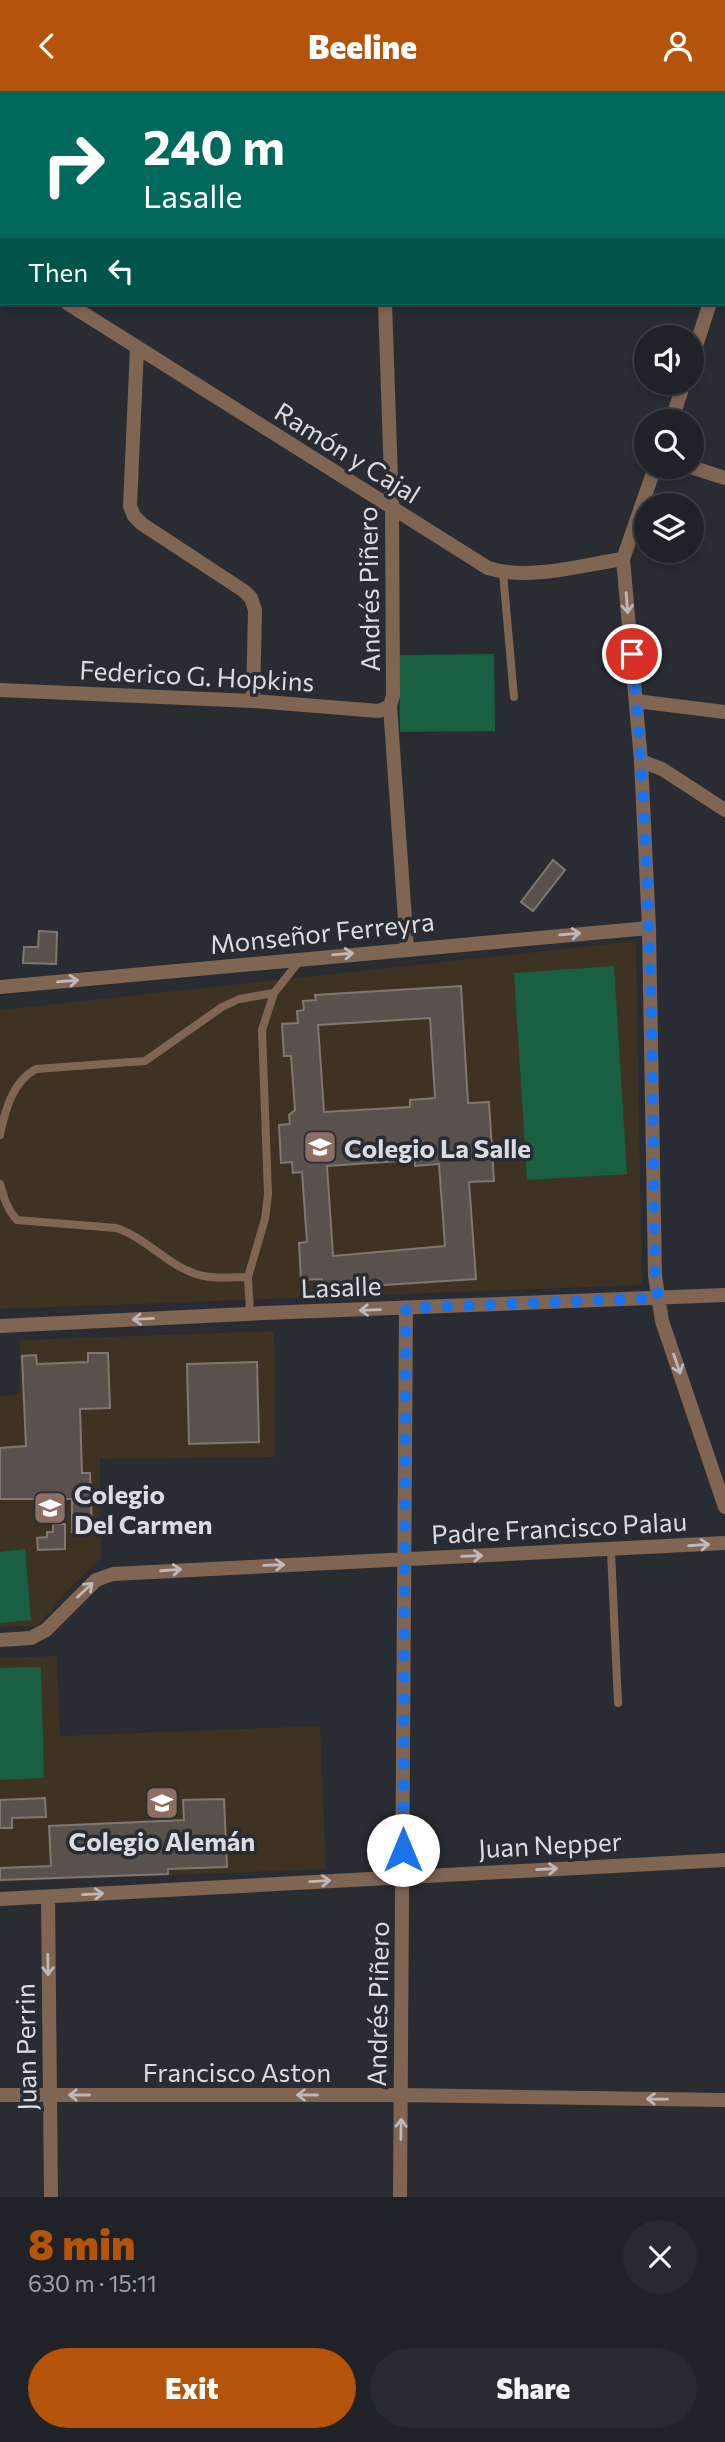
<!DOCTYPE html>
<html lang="en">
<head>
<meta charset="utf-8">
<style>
	body { margin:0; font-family:Commissioner,sans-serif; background:#272a2e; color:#f1f3f6; height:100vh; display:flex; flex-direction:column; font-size:26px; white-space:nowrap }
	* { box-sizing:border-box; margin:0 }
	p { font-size:23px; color:#a1a4a7 }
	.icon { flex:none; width:38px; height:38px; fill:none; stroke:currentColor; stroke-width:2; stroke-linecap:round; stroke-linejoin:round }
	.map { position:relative; height:2106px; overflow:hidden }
	.panel { display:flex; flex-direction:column; background:#1f2226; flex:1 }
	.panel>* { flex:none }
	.banner { position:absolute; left:0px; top:0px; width:726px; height:214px; box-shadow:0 4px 10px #0003,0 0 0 2px #3c3f43; background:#00695c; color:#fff; overflow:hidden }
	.fabs { position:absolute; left:634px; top:234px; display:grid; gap:14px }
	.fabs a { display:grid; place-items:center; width:70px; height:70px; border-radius:50%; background:#1f2226; box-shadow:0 4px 10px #0003,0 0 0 2px #3c3f43; font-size:35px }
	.pin { position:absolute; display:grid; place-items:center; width:60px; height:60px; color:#fff; margin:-30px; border:4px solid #fff; border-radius:50%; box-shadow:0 2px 7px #0007 }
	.me { position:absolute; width:77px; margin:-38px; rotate:0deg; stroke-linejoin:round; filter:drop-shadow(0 0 5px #0008) }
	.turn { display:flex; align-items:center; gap:24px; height:147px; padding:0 28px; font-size:32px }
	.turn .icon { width:91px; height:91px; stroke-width:2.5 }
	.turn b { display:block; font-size:49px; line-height:60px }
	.then { display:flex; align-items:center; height:66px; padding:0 28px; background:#0003; gap:14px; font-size:26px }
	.round { display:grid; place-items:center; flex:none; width:74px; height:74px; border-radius:37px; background:#272a2e }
	.head { display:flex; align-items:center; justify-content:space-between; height:119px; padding:0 28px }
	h1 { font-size:42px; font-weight:800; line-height:52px; color:#b45309 }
	.cta { display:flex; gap:14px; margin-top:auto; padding:14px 28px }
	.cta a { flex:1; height:80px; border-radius:42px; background:#b45309; color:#fff; font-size:28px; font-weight:800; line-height:80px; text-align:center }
	.cta a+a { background:#272a2e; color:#f1f3f6 }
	header { display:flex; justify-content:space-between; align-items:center; height:91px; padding:0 28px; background:#b45309; color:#fff; font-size:32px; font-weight:800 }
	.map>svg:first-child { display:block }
	.education { fill:#3e3223 }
	.green { fill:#195f42 }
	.building { fill:#59524c; stroke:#7f7771; stroke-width:2; fill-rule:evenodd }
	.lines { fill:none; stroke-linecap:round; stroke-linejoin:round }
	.lane { stroke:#816553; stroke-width:8 }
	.street { stroke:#816553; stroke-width:14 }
	.primary { stroke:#d59b75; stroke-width:18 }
	.oneway { stroke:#bfb8b6 }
	.route { stroke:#1a73e8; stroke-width:12; stroke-dasharray:0 21.6 }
	.labels { text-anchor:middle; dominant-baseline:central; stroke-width:7; stroke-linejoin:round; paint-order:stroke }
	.street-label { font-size:26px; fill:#d9dce0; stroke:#292d33 }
	.poi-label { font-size:26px; font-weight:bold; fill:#d9dce0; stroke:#292d33; text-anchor:start }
</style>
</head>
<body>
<header><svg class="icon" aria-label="back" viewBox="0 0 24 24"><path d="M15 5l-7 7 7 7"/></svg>Beeline<svg class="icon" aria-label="person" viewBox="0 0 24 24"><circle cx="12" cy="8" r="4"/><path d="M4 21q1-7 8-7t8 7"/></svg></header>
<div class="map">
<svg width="725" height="2106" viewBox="0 0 725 2106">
	<rect width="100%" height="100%" fill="#292d33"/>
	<!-- education -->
	<path class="education" d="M 636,850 L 642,1194 L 0,1218 L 0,919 Z
		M 274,1240 L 275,1366 L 100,1368 L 101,1467 L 69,1498 L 37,1535 L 0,1536 L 0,1305 L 20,1303 L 20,1249 Z
		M 57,1565 L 60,1645 L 320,1635 L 326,1778 L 0,1791 L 0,1567 Z"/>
	<!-- green -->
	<path class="green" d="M 494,563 L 495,640 L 400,641 L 399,564 Z
		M 614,875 L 627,1083 L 527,1089 L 514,882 Z
		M 25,1458 L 31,1529 L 0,1532 L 0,1461 Z
		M 41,1576 L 44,1687 L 0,1689 L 0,1577 Z"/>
	<!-- building -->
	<path class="building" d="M 553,769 L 565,779 L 533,820 L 521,811 Z
		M 39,840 L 57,841 L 56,873 L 23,872 L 24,856 L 38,856 Z
		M 461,895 L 468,1012 L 489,1011 L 494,1090 L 469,1091 L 476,1188 L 323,1198 L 322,1188 L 301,1189 L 299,1152 L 307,1151 L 302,1081 L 293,1082 L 292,1071 L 281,1072 L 279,1034 L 290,1033 L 289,1024 L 295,1019 L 291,965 L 284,965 L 282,933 L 298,932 L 297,920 L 304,919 L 303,910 L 316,909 L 315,904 ZM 430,927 L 435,1007 L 410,1009 L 410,1016 L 324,1021 L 318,934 ZM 415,1069 L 415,1075 L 439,1073 L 445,1155 L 333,1165 L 327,1075 Z
		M 88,1262 L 108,1262 L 110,1317 L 80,1318 L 82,1382 L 90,1382 L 92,1440 L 72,1441 L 72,1408 L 0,1408 L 0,1357 L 26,1355 L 22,1265 L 36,1264 L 37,1273 L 88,1271 Z
		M 257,1271 L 259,1351 L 189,1353 L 187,1273 Z
		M 53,1433 L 65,1433 L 65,1458 L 38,1459 L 37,1447 L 47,1446 L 47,1441 L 53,1441 Z
		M 45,1707 L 46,1726 L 12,1727 L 12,1737 L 0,1737 L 0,1709 Z
		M 224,1708 L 227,1776 L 168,1778 L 168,1783 L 0,1789 L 0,1777 L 51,1775 L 49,1735 L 184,1729 L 183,1709 Z"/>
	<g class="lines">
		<!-- lane -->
		<path class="lane" d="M 503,482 L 514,606
			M 0,1044 C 5,1019 13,990 36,978 L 145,970 L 222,916 L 239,908 L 274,902
			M 0,1093 C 4,1107 7,1118 17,1129 L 116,1137 C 148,1147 171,1179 204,1185 C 218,1188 234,1186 248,1186
			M 250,1222 L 248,1186 L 265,1128 L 268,1103 L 262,939 L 274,902 L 301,868
			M 611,1460 L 618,1612"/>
		<!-- street -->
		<path class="street" d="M 181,2 L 181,0
			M 331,2 L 331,0
			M 491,2 L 492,0
			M 724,166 L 725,165
			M 67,212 L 488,477 C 529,490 581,474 623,468
			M 385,212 L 392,417 L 393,604 L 390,615 L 407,857
			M 137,257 L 130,415 L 134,425 L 142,433 L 244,500 L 251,507 L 255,519 L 253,610
			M 691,270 L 710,212
			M 671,331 L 684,292
			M 655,376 L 623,468 L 641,670 L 649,837 L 655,1185 L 662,1230 L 725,1416
			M 691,376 L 725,387
			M 0,599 L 253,610 L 379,620 L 390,615
			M 636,610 L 725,621
			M 641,670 L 662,678 L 725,719
			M 0,896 L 649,837
			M 0,1235 L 264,1222 L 725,1204
			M 0,1549 L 31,1547 L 46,1539 L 96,1489 L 113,1483 L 725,1452
			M 48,1806 L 51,2106
			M 0,1808 L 725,1769
			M 0,2004 L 401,2004 L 725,2009
			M 400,2106 L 406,1217"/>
		<!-- primary -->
		<path class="primary" d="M 11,2 L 11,0
			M 0,201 L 2,178"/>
	</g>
	<!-- one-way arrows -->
	<defs><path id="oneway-shaft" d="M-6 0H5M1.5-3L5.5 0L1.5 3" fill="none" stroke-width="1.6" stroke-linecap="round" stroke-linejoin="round" transform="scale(1.75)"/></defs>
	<g class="oneway">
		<use href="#oneway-shaft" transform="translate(627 512) rotate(85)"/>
		<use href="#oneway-shaft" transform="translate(570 843) rotate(-5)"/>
		<use href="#oneway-shaft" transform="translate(343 863) rotate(-5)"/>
		<use href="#oneway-shaft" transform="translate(68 890) rotate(-5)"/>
		<use href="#oneway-shaft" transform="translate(370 1219) rotate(178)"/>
		<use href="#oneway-shaft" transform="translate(143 1228) rotate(177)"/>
		<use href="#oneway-shaft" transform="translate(677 1273) rotate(71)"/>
		<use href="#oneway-shaft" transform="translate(699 1454) rotate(-4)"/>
		<use href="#oneway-shaft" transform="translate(472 1465) rotate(-2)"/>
		<use href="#oneway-shaft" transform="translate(274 1474) rotate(-2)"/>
		<use href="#oneway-shaft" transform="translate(171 1479) rotate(-4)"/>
		<use href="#oneway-shaft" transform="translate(85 1499) rotate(-43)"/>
		<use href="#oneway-shaft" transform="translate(547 1778) rotate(-3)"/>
		<use href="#oneway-shaft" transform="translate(320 1790) rotate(-3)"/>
		<use href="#oneway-shaft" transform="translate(93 1803) rotate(-3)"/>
		<use href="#oneway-shaft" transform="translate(48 1874) rotate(89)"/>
		<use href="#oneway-shaft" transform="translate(79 2004) rotate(180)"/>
		<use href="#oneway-shaft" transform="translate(307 2004) rotate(180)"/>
		<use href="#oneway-shaft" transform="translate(657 2008) rotate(-179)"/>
		<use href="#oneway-shaft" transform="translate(401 2038) rotate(-89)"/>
	</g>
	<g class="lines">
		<!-- route -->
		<path class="route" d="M 403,1759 L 406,1217 L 658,1207 L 655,1185 C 652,978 652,769 632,563"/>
	</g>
	<!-- icons -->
	<defs>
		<symbol id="school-square" viewBox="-11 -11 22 22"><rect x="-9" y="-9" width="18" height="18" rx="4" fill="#8d6e63" stroke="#292d33"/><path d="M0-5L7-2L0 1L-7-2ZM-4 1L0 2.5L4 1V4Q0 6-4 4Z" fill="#fff"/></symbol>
	</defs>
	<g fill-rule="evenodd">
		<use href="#school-square" x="301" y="1037" width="38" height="38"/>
		<use href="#school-square" x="31" y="1398" width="38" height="38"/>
		<use href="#school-square" x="143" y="1693" width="38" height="38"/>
	</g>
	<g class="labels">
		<!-- street labels -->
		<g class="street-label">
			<text transform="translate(348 361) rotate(32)">Ramón y Cajal</text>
			<text transform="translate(368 498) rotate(-91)">Andrés Piñero</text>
			<text transform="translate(197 584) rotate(3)">Federico G. Hopkins</text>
			<text transform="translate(322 841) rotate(-6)">Monseñor Ferreyra</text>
			<text transform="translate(341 1195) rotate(-2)">Lasalle</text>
			<text transform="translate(559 1436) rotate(-3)">Padre Francisco Palau</text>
			<text transform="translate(550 1753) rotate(-3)">Juan Nepper</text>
			<text transform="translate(377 1913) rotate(-89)">Andrés Piñero</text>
			<text transform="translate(25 1956) rotate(-91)">Juan Perrin</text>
			<text x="237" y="1980">Francisco Aston</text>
		</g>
		<!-- poi labels -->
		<g class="poi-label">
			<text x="344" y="1056">Colegio La Salle</text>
			<text x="74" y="1402">Colegio<tspan x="74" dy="30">Del Carmen</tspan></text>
			<text x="162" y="1749" text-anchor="middle">Colegio Alemán</text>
		</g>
	</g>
</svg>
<div class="fabs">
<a><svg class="icon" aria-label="sound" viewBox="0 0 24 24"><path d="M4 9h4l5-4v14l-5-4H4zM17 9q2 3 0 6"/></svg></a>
<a><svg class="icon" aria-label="search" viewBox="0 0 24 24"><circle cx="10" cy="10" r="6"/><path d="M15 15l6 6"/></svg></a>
<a><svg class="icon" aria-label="layers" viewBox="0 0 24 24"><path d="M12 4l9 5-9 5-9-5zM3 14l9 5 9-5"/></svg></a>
</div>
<div class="pin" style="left:632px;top:563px;background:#d93025"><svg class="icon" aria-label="arrive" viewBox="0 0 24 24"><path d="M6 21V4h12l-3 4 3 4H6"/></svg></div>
<svg class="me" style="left:403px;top:1759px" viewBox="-20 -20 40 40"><circle r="19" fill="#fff"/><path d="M0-13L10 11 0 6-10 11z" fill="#1a73e8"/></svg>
<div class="banner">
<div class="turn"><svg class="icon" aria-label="right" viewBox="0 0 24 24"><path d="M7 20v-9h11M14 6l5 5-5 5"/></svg><div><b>240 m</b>Lasalle</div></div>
<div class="then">Then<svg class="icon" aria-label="left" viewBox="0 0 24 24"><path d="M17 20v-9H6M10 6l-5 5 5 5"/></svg></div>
</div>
</div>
<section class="panel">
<div class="head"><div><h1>8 min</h1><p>630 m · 15:11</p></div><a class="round"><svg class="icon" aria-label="close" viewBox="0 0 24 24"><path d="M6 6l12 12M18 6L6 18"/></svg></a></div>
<div class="cta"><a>Exit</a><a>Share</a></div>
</section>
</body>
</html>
